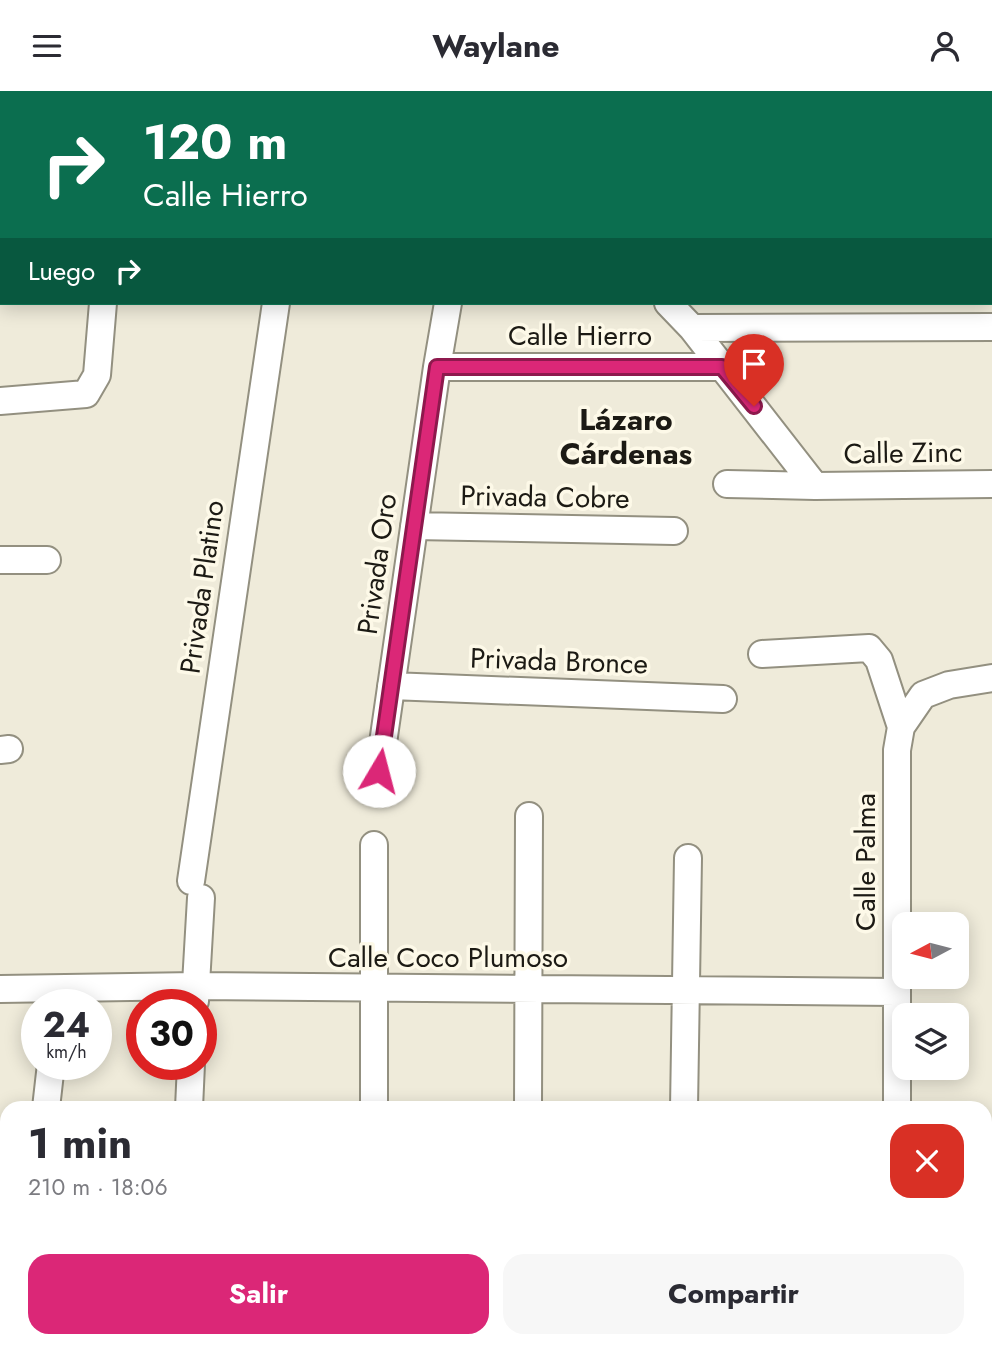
<!DOCTYPE html>
<html lang="es">
<head>
<meta charset="utf-8">
<style>
	body { margin:0; font-family:Jost,sans-serif; background:#f7f7f7; color:#2b2b33; height:100vh; display:flex; flex-direction:column; font-size:26px; white-space:nowrap }
	* { box-sizing:border-box; margin:0 }
	p { font-size:23px; color:#7c7c81 }
	.icon { flex:none; width:38px; height:38px; fill:none; stroke:currentColor; stroke-width:2; stroke-linecap:round; stroke-linejoin:round }
	.map { position:relative; flex:1; overflow:hidden }
	.details { position:absolute; left:0px; top:1010px; width:992px; height:247px; display:flex; flex-direction:column; background:#fff; border-radius:21px 21px 0 0; box-shadow:0 4px 18px #0003 }
	.details>* { flex:none }
	.guide { position:absolute; left:0px; top:0px; width:992px; height:214px; box-shadow:0 4px 18px #0003; background:#0b6e4f; color:#fff; overflow:hidden }
	.needle { width:46px; rotate:263deg }
	.tools { position:absolute; left:892px; top:821px; display:grid; gap:14px }
	.tools a { display:grid; place-items:center; width:77px; height:77px; border-radius:14px; background:#fff; box-shadow:0 4px 18px #0003; font-size:35px }
	.speed { position:absolute; left:21px; top:898px; display:flex; gap:14px; font-size:35px; font-weight:700; text-align:center }
	.speed>* { display:grid; place-content:center; width:91px; height:91px; border-radius:50%; background:#fff; box-shadow:0 4px 18px #0003; line-height:1 }
	.speed small { font-size:18px; font-weight:400 }
	.speed .limit { border:10px solid #d22; background:#fff; color:#111 }
	.pin { position:absolute; display:grid; place-items:center; width:60px; height:60px; color:#fff; margin:-72px -30px; border-radius:50% 50% 50% 0; rotate:-45deg; box-shadow:0 0 7px #0007 }
	.pin .icon { rotate:45deg }
	.me { position:absolute; width:77px; margin:-38px; rotate:8deg; stroke-linejoin:round; filter:drop-shadow(0 0 5px #0008) }
	.turn { display:flex; align-items:center; gap:24px; height:147px; padding:0 28px; font-size:32px }
	.turn .icon { width:91px; height:91px; stroke-width:2.5 }
	.turn b { display:block; font-size:49px; line-height:60px }
	.then { display:flex; align-items:center; height:66px; padding:0 28px; background:#0003; gap:14px; font-size:26px }
	.round { display:grid; place-items:center; flex:none; width:74px; height:74px; border-radius:21px; background:#f7f7f7 }
	.headline { display:flex; align-items:center; justify-content:space-between; height:119px; padding:0 28px }
	h1 { font-size:42px; font-weight:700; line-height:52px }
	.button { display:flex; gap:14px; margin-top:auto; padding:14px 28px }
	.button a { flex:1; height:80px; border-radius:21px; background:#db2777; color:#fff; font-size:28px; font-weight:700; line-height:80px; text-align:center }
	.button a+a { background:#f7f7f7; color:#2b2b33 }
	header { display:flex; justify-content:space-between; align-items:center; height:91px; padding:0 28px; background:#fff; font-size:32px; font-weight:700 }
	.map>svg:first-child { display:block }
	.lines { fill:none; stroke-linecap:round; stroke-linejoin:round }
	.minor-casing { stroke:#939080; stroke-width:30 }
	.minor { stroke:#fff; stroke-width:26 }
	.shaded-wall { fill:#ac846c }
	.building { fill:#f6bd9b; stroke:#ac846c; stroke-width:2 }
	.route-casing { stroke:#8e194d; stroke-width:18 }
	.route { stroke:#db2777; stroke-width:12 }
	.labels { text-anchor:middle; dominant-baseline:central; stroke-width:7; stroke-linejoin:round; paint-order:stroke }
	.street-label { font-size:28px; fill:#1c1a14; stroke:#fdf9e8 }
	.neighbourhood-label { font-size:30px; font-weight:bold; fill:#1c1a14; stroke:#fdf9e8 }
</style>
</head>
<body>
<header><svg class="icon" aria-label="menu" viewBox="0 0 24 24"><path d="M4 6h16M4 12h16M4 18h16"/></svg>Waylane<svg class="icon" aria-label="person" viewBox="0 0 24 24"><circle cx="12" cy="8" r="4"/><path d="M4 21q1-7 8-7t8 7"/></svg></header>
<div class="map">
<svg width="992" height="1256" viewBox="0 0 992 1256">
	<rect width="100%" height="100%" fill="#efebda"/>
	<g class="lines">
		<defs>
			<path id="minor" d="M 429,0 L 430,2
				M 544,0 L 545,2
				M 741,0 L 741,2
				M 116,2 L 116,0
				M 306,2 L 307,0
				M 572,2 L 578,0
				M 922,2 L 926,0
				M 990,103 L 992,102
				M 668,212 L 692,237 L 815,395
				M 692,237 L 992,236
				M 437,276 L 722,276
				M 0,310 L 86,303 L 97,284 L 103,212
				M 727,393 L 815,395 L 992,393
				M 414,435 L 674,440
				M 0,469 L 47,469
				M 762,563 L 869,557 L 879,569 L 901,636
				M 391,595 L 723,608
				M 0,659 L 9,658
				M 379,680 L 437,276 L 448,212
				M 191,790 L 276,212
				M 0,898 L 196,895 L 896,901
				M 195,910 L 201,807
				M 46,1017 L 51,973
				M 189,1017 L 191,973
				M 374,1017 L 374,754
				M 528,1017 L 529,725
				M 684,1017 L 688,767
				M 897,1017 L 897,659 L 901,636 L 923,604 L 949,594 L 992,587
				M 985,1182 L 992,1183
				M 0,1226 L 7,1220
				M 374,1250 L 374,1256
				M 899,1250 L 899,1256
				M 527,1256 L 527,1250
				M 680,1256 L 680,1250"/>
		</defs>
		<!-- minor casing -->
		<use href="#minor" class="minor-casing"/>
		<!-- minor -->
		<use href="#minor" class="minor"/>
	</g>
	<!-- shaded-wall -->
	<path class="shaded-wall" d="M 465,0 L 483,0 L 479,2 L 461,2 Z"/>
	<!-- building -->
	<path class="building" d="M 610,0 L 655,0 L 656,2 L 606,2 Z"/>
	<g class="lines">
		<defs>
			<path id="route" d="M 379,680 L 437,276 L 722,276 L 754,315"/>
		</defs>
		<!-- route casing -->
		<use href="#route" class="route-casing"/>
		<!-- route -->
		<use href="#route" class="route"/>
	</g>
	<g class="labels">
		<!-- street labels -->
		<g class="street-label">
			<text x="580" y="244">Calle Hierro</text>
			<text transform="translate(903 362) rotate(-1)">Calle Zinc</text>
			<text transform="translate(545 406) rotate(1)">Privada Cobre</text>
			<text transform="translate(377 473) rotate(-82)">Privada Oro</text>
			<text transform="translate(202 496) rotate(-82)">Privada Platino</text>
			<text transform="translate(559 570) rotate(2)">Privada Bronce</text>
			<text transform="translate(865 771) rotate(-90)">Calle Palma</text>
			<text x="448" y="866">Calle Coco Plumoso</text>
		</g>
		<!-- neighbourhood labels -->
		<g class="neighbourhood-label">
			<text x="626" y="328">Lázaro<tspan x="626" dy="34">Cárdenas</tspan></text>
		</g>
	</g>
</svg>
<div class="tools">
<a><svg class="needle" viewBox="-14 -14 28 28"><path d="M0-13l5 13h-10z" fill="#e53935"/><path d="M0 13l5-13h-10z" fill="#7c7c81"/></svg></a>
<a><svg class="icon" aria-label="layers" viewBox="0 0 24 24"><path d="M12 4l9 5-9 5-9-5zM3 14l9 5 9-5"/></svg></a>
</div>
<div class="speed"><div>24<small>km/h</small></div><div class="limit">30</div></div>
<div class="pin" style="left:754px;top:315px;background:#d93025"><svg class="icon" aria-label="arrive" viewBox="0 0 24 24"><path d="M6 21V4h12l-3 4 3 4H6"/></svg></div>
<svg class="me" style="left:379px;top:680px" viewBox="-20 -20 40 40"><circle r="19" fill="#fff"/><path d="M0-13L10 11 0 6-10 11z" fill="#db2777"/></svg>
<div class="guide">
<div class="turn"><svg class="icon" aria-label="right" viewBox="0 0 24 24"><path d="M7 20v-9h11M14 6l5 5-5 5"/></svg><div><b>120 m</b>Calle Hierro</div></div>
<div class="then">Luego<svg class="icon" aria-label="right" viewBox="0 0 24 24"><path d="M7 20v-9h11M14 6l5 5-5 5"/></svg></div>
</div>
<section class="details">
<div class="headline"><div><h1>1 min</h1><p>210 m · 18:06</p></div><a class="round" style="background:#d93025;color:#fff"><svg class="icon" aria-label="close" viewBox="0 0 24 24"><path d="M6 6l12 12M18 6L6 18"/></svg></a></div>
<div class="button"><a>Salir</a><a>Compartir</a></div>
</section>
</div>
</body>
</html>
